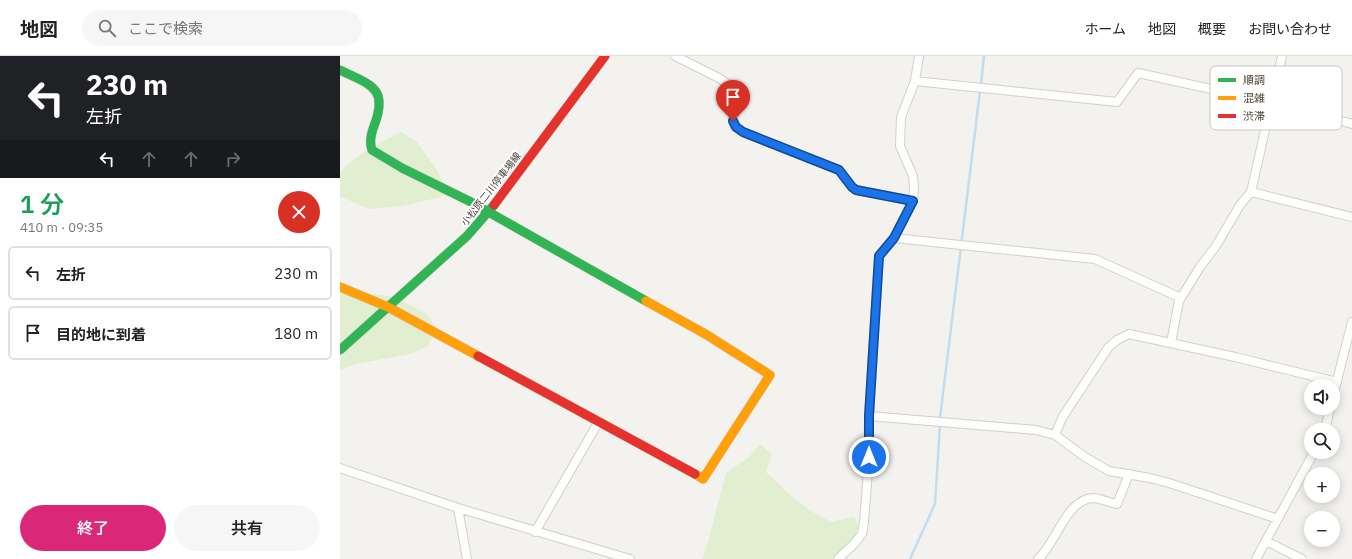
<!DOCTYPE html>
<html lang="ja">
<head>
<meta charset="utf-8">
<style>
	body { margin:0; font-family:"IBM Plex Sans","Noto Sans JP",sans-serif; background:#f6f6f6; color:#222; height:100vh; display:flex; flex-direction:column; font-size:15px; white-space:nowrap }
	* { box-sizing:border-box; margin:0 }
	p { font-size:13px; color:#767676 }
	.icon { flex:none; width:22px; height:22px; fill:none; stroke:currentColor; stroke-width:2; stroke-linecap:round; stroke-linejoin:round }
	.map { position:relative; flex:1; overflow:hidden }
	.panel { display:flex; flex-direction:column; background:#fff; width:340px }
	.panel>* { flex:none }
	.top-card { background:#202124; color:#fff; overflow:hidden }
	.controls { position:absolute; left:964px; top:323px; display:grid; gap:8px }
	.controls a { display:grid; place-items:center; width:36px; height:36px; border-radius:50%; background:#fff; box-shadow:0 2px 10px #0003; font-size:20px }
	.pin { position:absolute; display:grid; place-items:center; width:34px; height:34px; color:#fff; margin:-41px -17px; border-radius:50% 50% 50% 0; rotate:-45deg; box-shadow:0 0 4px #0007 }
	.pin .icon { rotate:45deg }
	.me { position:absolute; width:44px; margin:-22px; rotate:0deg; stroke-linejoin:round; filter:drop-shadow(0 0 3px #0008) }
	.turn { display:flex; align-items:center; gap:14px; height:84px; padding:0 20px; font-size:18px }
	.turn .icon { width:52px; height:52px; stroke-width:2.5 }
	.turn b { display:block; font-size:28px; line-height:34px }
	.lanes { display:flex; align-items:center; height:38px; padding:0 20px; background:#0003; justify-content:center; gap:20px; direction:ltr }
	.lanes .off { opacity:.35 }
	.round { display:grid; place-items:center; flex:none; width:42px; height:42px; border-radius:21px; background:#f6f6f6 }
	.headline { display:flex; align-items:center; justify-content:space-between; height:68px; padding:0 20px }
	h1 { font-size:24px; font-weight:600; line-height:30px; color:#1e9e55 }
	.action { display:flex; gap:8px; margin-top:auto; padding:8px 20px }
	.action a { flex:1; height:46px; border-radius:24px; background:#db2777; color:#fff; font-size:16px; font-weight:600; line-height:46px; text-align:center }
	.action a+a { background:#f6f6f6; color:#222 }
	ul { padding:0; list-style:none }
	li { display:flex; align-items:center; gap:12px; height:54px; margin:0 8px 6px; padding:0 12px; border:2px solid #e0e0e0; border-radius:6px }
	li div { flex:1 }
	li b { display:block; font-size:15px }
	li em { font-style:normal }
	header { display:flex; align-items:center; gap:24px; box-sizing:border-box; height:56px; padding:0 20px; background:#fff; border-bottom:1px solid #e0e0e0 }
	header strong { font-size:19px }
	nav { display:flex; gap:22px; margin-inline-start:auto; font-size:14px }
	.search { width:280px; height:36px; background:#f6f6f6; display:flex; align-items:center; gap:10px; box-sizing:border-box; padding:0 14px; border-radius:22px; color:#767676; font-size:15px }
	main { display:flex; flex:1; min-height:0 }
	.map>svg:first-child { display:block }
	.green { fill:#e1eecf }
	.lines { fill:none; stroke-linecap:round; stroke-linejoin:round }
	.stream { stroke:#c0ddf1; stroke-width:2.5 }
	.street-casing { stroke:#d2d0cb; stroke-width:10 }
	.fast-casing { stroke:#d3cfc5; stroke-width:10 }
	.slow-casing { stroke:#d3cfc5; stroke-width:10 }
	.jam-casing { stroke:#d3cfc5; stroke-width:10 }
	.street { stroke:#fdfdfc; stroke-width:8 }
	.fast { stroke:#30b455; stroke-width:9 }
	.slow { stroke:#ff9f0a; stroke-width:9 }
	.jam { stroke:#e5322d; stroke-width:9 }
	.route-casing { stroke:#114b97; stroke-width:10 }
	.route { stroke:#1a73e8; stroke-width:7 }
	.labels { text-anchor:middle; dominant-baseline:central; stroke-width:3.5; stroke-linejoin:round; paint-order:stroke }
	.street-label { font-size:10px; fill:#4b4439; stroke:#fff }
	.key { fill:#fff; stroke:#c9c7c4; stroke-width:1 }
	.key-label { font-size:11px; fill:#4b4439 }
</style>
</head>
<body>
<header>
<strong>地図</strong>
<div class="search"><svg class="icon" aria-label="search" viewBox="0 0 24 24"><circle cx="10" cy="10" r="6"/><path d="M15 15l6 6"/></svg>ここで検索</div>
<nav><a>ホーム</a><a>地図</a><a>概要</a><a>お問い合わせ</a></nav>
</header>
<main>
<section class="panel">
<div class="top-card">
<div class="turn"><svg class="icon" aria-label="left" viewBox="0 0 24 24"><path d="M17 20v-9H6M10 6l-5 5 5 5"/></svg><div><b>230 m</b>左折</div></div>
<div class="lanes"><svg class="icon" aria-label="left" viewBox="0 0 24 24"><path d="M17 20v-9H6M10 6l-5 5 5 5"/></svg><svg class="icon off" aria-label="ahead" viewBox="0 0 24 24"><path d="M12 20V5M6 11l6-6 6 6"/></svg><svg class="icon off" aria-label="ahead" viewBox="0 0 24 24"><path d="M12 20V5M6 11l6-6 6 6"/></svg><svg class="icon off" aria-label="right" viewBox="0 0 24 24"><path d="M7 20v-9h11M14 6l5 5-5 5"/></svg></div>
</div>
<div class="headline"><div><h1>1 分</h1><p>410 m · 09:35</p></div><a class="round" style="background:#d93025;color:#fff"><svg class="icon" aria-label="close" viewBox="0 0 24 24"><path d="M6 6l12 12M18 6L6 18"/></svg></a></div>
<ul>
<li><svg class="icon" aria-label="left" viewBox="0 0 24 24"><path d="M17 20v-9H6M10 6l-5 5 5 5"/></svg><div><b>左折</b></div><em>230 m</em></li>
<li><svg class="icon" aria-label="arrive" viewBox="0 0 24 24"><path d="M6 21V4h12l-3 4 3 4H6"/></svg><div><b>目的地に到着</b></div><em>180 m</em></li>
</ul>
<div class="action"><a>終了</a><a>共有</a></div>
</section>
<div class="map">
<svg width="1012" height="503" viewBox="0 0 1012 503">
	<rect width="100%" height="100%" fill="#f4f2ee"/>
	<!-- green -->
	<path class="green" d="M 61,76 L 77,86 L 97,114 L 105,131 L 104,138 L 100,141 L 63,150 L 28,153 L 0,140 C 0,134 0,124 0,118 C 5,105 48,82 61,76 Z
		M 9,235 L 55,241 L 87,258 L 96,273 L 88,290 L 70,298 L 16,308 L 0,314 L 0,238 Z
		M 420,388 L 432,398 L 426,416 L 447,436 L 469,454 L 491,466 L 514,461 C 527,478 505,492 494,503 L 362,503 L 367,489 L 386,417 L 409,401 Z"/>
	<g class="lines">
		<!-- stream -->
		<path class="stream" d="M 641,29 L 644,0
			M 600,362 L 640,35
			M 570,503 L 595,448 L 600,369"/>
		<defs>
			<path id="street" d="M 335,0 L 379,22 L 395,33 L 396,42 L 393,65 L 396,71 L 403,76 L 499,114 L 512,131 L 516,134 L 573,145
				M 575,25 L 777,46 L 798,17 L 931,46 L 1012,68
				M 911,136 L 1012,161
				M 554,182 L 755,203 L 841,242
				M 831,287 L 839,245 L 860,211 L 876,190 L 900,149 L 911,136 L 942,0
				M 993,340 L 1012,266
				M 529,360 L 696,374 L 715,379 L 745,401 L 769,415 L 810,422 L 829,427 L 938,463
				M 985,374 L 990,352
				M 715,379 L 722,362 L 768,292 L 777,284 L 789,278 L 895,301 L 997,326
				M 0,412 L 118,452 L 290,503
				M 118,452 L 127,503
				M 195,476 L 259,365
				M 926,485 L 962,503
				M 498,503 L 514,488 L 522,478 L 524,466 L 528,415 L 529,360 L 539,200 L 554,182 L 573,145 L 574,133 L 573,120 L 560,90 L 561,61 L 575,25 L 579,0
				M 698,503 C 716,488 726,443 753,442 C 760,442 770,447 777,448 L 789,418
				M 916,503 L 974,396"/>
			<path id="fast" d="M 0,14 C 30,29 49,31 34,70 C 31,78 29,86 32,94 L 62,112 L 129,145 L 306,245
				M 0,294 L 127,180 L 154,149"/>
			<path id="slow" d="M 0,231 L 48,251 L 138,300
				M 306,245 L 367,279 L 430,319 L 363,423 L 355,418"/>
			<path id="jam" d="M 154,149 L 265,0
				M 138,300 L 355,418"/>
		</defs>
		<!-- street casing -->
		<use href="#street" class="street-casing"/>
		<!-- fast casing -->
		<use href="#fast" class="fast-casing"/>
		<!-- slow casing -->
		<use href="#slow" class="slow-casing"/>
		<!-- jam casing -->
		<use href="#jam" class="jam-casing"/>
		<!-- street -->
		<use href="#street" class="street"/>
		<!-- fast -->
		<use href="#fast" class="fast"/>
		<!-- slow -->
		<use href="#slow" class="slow"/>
		<!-- jam -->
		<use href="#jam" class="jam"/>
	</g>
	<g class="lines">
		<defs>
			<path id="route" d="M 393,65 L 396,71 L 403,76 L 499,114 L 512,131 L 516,134 L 573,145 L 554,182 L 539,200 L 529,360 L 529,401"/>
		</defs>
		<!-- route casing -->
		<use href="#route" class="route-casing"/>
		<!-- route -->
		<use href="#route" class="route"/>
	</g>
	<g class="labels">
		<!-- street labels -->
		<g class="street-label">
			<text transform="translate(151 133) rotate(-52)">小松原二川停車場線</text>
		</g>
	</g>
	<!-- legend -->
	<rect x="870" y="10" width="132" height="64" rx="6" class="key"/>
	<rect x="878" y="22" width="18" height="4" fill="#30b455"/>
	<rect x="878" y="40" width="18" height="4" fill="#ff9f0a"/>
	<rect x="878" y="58" width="18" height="4" fill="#e5322d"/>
	<g class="key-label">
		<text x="903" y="28">順調</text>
		<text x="903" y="46">混雑</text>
		<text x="903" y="64">渋滞</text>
	</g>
</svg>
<div class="controls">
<a><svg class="icon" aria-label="sound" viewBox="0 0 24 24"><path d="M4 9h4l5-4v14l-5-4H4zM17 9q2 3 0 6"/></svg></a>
<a><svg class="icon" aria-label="search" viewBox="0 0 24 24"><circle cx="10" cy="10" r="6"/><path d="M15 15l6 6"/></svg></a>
<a>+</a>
<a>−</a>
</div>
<div class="pin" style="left:393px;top:65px;background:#d93025"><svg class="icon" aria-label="arrive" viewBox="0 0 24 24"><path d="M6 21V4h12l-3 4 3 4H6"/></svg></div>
<svg class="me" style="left:529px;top:401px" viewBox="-20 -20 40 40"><circle r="17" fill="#1a73e8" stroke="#fff" stroke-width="3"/><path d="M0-11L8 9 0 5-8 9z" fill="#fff"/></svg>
</div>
</main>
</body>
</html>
